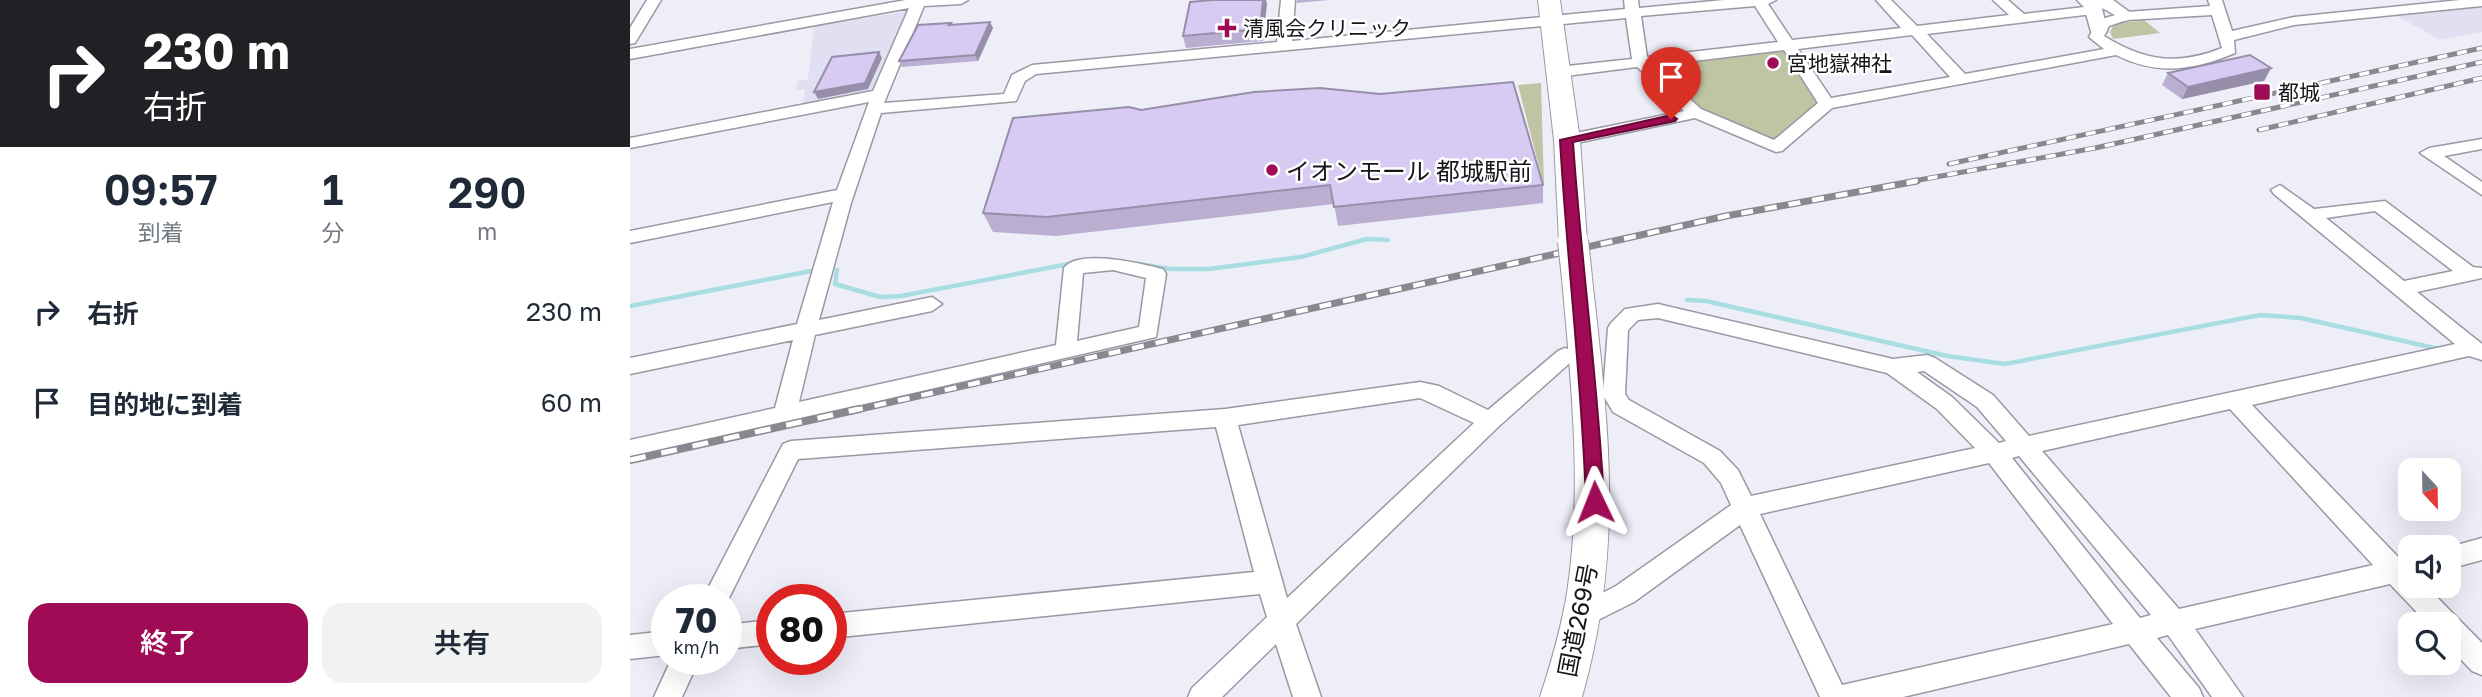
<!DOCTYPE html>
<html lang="ja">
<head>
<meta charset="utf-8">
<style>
	body { margin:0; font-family:"Golos Text","Noto Sans JP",sans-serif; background:#f2f2f3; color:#1f2937; height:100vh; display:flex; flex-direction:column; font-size:26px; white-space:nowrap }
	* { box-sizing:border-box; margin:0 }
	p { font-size:23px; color:#747a83 }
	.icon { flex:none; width:38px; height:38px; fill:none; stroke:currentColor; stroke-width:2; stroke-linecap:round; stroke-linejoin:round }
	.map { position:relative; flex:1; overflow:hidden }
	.drawer { display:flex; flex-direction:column; background:#fff; width:630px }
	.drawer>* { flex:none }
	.hud { background:#202124; color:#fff; overflow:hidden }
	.needle { width:46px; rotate:158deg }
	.controls { position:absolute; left:1768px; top:458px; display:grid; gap:14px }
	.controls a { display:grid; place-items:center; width:63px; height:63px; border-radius:14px; background:#fff; box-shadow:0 7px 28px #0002; font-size:35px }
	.speed { position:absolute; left:21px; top:584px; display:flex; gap:14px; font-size:35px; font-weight:700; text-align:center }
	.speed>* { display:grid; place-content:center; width:91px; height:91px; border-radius:50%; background:#fff; box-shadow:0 7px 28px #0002; line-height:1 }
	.speed small { font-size:18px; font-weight:400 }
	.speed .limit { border:10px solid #d22; background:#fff; color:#111 }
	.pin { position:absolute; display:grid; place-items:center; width:60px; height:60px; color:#fff; margin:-72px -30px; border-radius:50% 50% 50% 0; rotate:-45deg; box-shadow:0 0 7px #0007 }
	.pin .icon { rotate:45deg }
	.me { position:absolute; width:77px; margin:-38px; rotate:358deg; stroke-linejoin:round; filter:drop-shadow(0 0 5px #0008) }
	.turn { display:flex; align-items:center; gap:24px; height:147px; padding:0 28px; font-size:32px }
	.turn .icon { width:91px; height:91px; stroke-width:2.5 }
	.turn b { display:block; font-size:49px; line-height:60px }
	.eta { display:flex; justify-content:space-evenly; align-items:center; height:119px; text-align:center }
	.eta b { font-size:42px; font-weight:600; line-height:49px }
	.primary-button { display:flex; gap:14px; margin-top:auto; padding:14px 28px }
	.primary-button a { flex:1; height:80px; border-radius:21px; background:#9f0c55; color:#fff; font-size:28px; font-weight:600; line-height:80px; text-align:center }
	.primary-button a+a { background:#f2f2f3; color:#1f2937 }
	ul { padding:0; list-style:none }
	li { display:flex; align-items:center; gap:21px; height:91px; padding:0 28px }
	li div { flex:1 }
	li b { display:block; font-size:26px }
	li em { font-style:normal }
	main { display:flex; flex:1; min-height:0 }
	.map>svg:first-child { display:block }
	.built { fill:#e1e0f2 }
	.green { fill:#bfc5a3 }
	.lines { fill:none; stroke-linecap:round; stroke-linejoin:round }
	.stream { stroke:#a8dee2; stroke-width:4.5 }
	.minor-casing { stroke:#9998a3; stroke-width:3 }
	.major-casing { stroke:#9998a3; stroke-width:3 }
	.highway-casing { stroke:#9998a3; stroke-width:2 }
	.minor { fill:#fff; fill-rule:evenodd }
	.major { fill:#fff; fill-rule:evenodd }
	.highway { fill:#fff; fill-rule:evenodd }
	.rail-far2-casing { stroke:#888890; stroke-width:5 }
	.rail-far1-casing { stroke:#888890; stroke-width:7 }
	.rail-casing { stroke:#888890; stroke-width:8 }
	.rail-far2 { stroke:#fff; stroke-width:3.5; stroke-dasharray:10; stroke-linecap:butt }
	.rail-far1 { stroke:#fff; stroke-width:4.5; stroke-dasharray:12; stroke-linecap:butt }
	.rail { stroke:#fff; stroke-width:5; stroke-dasharray:16; stroke-linecap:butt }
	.highway-bridge-casing { stroke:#9998a3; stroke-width:32; stroke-linecap:butt }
	.highway-bridge { stroke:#fff; stroke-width:30 }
	.wall { fill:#baafd1 }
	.shaded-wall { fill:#978eaa }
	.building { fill:#d8cbf3; stroke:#978eaa; stroke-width:2 }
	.route { fill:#9f0c55; stroke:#670837; stroke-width:2 }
	.poi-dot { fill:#9f0c55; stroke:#fff; stroke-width:2.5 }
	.labels { text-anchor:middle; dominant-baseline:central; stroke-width:5; stroke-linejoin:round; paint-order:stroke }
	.far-poi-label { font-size:21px; fill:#16161a; stroke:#fff; text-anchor:start }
	.poi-label { font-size:24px; fill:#16161a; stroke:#fff; text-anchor:start }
	.street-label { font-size:24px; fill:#16161a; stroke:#fff }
</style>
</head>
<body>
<main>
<section class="drawer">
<div class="hud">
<div class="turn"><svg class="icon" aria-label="right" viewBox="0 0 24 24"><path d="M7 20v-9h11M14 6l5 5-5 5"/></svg><div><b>230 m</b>右折</div></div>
</div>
<div class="eta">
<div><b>09:57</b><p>到着</p></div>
<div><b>1</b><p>分</p></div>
<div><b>290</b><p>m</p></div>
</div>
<ul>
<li><svg class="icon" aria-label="right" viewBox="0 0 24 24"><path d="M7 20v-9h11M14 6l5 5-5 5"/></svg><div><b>右折</b></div><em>230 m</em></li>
<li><svg class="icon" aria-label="arrive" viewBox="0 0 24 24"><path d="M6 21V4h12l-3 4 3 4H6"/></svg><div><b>目的地に到着</b></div><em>60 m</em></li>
</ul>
<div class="primary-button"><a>終了</a><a>共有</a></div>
</section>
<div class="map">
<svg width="1852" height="697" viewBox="0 0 1852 697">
	<rect width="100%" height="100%" fill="#eeeef9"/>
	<!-- built -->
	<path class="built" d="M 1852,6 L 1852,32 L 1810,40 L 1764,14 Z
		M 278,11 L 240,94 L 172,107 L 175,89 L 166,90 L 167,81 L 178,79 L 184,26 Z"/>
	<!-- green -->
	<path class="green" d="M 1514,20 L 1530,33 L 1483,39 L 1480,32 L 1484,24 Z
		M 1158,45 L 1197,104 L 1146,147 L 1066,113 L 1010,62 Z
		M 911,83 L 914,186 L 888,85 Z"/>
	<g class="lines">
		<!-- stream -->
		<path class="stream" d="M 474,259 L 541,269 L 579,269 L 671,257 L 737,239 L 758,240
			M 207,270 L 205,284 L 250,297 L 271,296 L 444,263
			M 1057,300 L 1076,301 L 1317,356 L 1375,364 L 1630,315 L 1671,318 L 1809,349
			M 0,306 L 181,271"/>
		<defs>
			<path id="minor" d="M 17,0 L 31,0 L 5,43 L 0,44 L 0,28 Z
				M 276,0 L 338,0 L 331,4 L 294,6 L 254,103 L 374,94 L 382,75 L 402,65 L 647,42 L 651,0 L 665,0 L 662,41 L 995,9 L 994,0 L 1008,0 L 1009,8 L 1094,0 L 1146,0 L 1138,4 L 1162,40 L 1271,28 L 1246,0 L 1261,0 L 1287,26 L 1379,15 L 1363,0 L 1378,0 L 1394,14 L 1463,6 L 1470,10 L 1463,14 L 1297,34 L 1335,74 L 1474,49 L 1459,37 L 1468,20 L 1496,12 L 1580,6 L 1578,0 L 1592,0 L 1602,31 L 1664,17 L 1830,0 L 1852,0 L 1852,6 L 1664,25 L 1604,40 L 1605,53 C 1565,70 1527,76 1486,55 L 1202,108 L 1152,151 L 1146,152 L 1065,118 L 937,145 L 931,144 L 929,140 L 931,136 L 1054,111 L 1007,67 L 928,77 L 920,72 L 928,67 L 1002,59 L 996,18 L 406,74 L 395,81 L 386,101 L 251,113 L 221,203 L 189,320 L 302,297 L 312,304 L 302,311 L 185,335 L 169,402 L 426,345 L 434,268 C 448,248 513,264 533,269 L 536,274 L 526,337 L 0,458 L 0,440 L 145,408 L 163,340 L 0,374 L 0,358 L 167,324 L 203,202 L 0,243 L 0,231 L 207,190 L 239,102 L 0,148 L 0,138 L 243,91 L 279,8 L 0,59 L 0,49 ZM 1125,6 L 1148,42 L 1017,57 L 1011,16 ZM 1582,15 L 1592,48 C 1548,66 1514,61 1474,36 L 1479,26 L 1497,20 ZM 1282,35 L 1320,77 L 1201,98 L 1168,49 ZM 1154,50 L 1188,103 L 1144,140 L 1071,109 L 1023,66 ZM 483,270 L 516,278 L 509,327 L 447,341 L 453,273 Z
				M 1852,139 L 1852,149 L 1814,156 L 1852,182 L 1852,195 L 1790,153 L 1799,148 Z
				M 1650,185 L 1684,209 L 1755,201 L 1843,267 L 1852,268 L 1852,278 L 1787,292 L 1852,344 L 1852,360 L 1839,356 L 1622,405 L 1770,559 L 1780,557 L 1780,586 L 1796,586 L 1852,643 L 1852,675 L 1842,671 L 1818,646 L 1818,625 L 1799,625 L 1760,584 L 1565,629 L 1613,697 L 1582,697 L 1538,635 L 1527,638 L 1569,688 L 1573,697 L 1541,697 L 1499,644 L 1273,697 L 1190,697 L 1110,525 L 1004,602 L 952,628 L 943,624 L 939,616 L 943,608 L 986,586 L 1101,505 L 1091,483 L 1074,463 L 983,412 L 973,395 L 978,328 L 981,323 L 995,309 L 1028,304 L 1263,359 L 1297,355 L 1305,358 L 1363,395 L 1399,436 L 1825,344 L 1644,194 L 1641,190 ZM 1745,211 L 1823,271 L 1774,281 L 1696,218 ZM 1028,318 L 1257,373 L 1307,409 L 1345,448 L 1121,496 L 1108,470 L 1090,451 L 999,400 L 995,394 L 998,330 L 1008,320 ZM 1294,371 L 1347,407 L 1376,441 L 1369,443 L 1322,397 L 1287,372 ZM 1600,409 L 1743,565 L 1549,609 L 1412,451 ZM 1389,456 L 1521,615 L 1510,618 L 1382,458 ZM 1359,463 L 1483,624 L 1212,685 L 1130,514 Z
				M 935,348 L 942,351 L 946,356 L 942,361 L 868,427 L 666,624 L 691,697 L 663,697 L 646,644 L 592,697 L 558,697 L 562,688 L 637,617 L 630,594 L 201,638 L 201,614 L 624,572 L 586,427 L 168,459 L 96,604 L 96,600 L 72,600 L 153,444 L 161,441 L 595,409 L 790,382 L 809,386 L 858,410 L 928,351 ZM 790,398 L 844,423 L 657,598 L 608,425 Z
				M 1852,538 L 1852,560 L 1818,569 L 1816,548 Z
				M 142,620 L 142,644 L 96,649 L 96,625 Z
				M 37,631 L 37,655 L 0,659 L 0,635 Z
				M 41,660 L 69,660 L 52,697 L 24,697 Z"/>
			<path id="major" d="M 1447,0 L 1483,0 L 1505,16 L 1496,21 L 1472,8 L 1477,31 L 1474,35 L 1462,35 L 1454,7 Z"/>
			<path id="highway" d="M 908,0 L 930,0 L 950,140 L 957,241 L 953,247 L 943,250 L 933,247 L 929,241 L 924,140 Z
				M 947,268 L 957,271 L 962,278 C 979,428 994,549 952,697 L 910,697 C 921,663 931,629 937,593 C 953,489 941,382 932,278 L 937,271 Z"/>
		</defs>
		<!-- minor casing -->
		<use href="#minor" class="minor-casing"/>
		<!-- major casing -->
		<use href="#major" class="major-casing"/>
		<!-- highway casing -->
		<use href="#highway" class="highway-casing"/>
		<!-- minor -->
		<use href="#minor" class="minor"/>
		<!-- major -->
		<use href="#major" class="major"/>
		<!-- highway -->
		<use href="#highway" class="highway"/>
		<defs>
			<path id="rail-far2" d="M 1629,130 L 1852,78
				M 1319,164 L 1852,48
				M 1278,182 L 1465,148 L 1852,62"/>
			<path id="rail-far1" d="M 221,411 L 1096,216 L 1287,181"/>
			<path id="rail" d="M 0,460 L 229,409"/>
		</defs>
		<!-- rail-far2 casing -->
		<use href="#rail-far2" class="rail-far2-casing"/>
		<!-- rail-far1 casing -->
		<use href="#rail-far1" class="rail-far1-casing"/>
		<!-- rail casing -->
		<use href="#rail" class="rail-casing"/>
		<!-- rail-far2 -->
		<use href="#rail-far2" class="rail-far2"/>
		<!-- rail-far1 -->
		<use href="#rail-far1" class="rail-far1"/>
		<!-- rail -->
		<use href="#rail" class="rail"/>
		<defs>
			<path id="highway-bridge" d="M 943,241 L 947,278"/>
		</defs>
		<!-- highway-bridge casing -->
		<use href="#highway-bridge" class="highway-bridge-casing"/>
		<!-- highway-bridge -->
		<use href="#highway-bridge" class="highway-bridge"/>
	</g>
	<!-- wall -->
	<path class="wall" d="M 667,0 L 699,0 L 667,3 Z
		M 637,3 L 633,41 L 556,48 L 553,36 Z
		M 321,23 L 322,25 L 363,28 L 348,61 L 272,67 L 269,61 Z
		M 1641,68 L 1634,81 L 1552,99 L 1532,85 L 1538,73 Z
		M 383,118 L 913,185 L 913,203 L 708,226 L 704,204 L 426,236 L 363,232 L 353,213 Z"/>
	<!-- shaded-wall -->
	<path class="shaded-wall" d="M 633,0 L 636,0 L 637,3 L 633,41 L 630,29 Z
		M 360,22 L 363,28 L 348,61 L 345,55 Z
		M 249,52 L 252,58 L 238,89 L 188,99 L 184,92 Z
		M 1641,68 L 1634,81 L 1552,99 L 1558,87 Z"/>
	<!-- building -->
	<path class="building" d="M 582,0 L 633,0 L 630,29 L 553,36 L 560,2 Z
		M 360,22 L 345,55 L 269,61 L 288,25 L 321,23 L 319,25 Z
		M 249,52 L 235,83 L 184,92 L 202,57 Z
		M 1620,55 L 1641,68 L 1558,87 L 1538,73 Z
		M 883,82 L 913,185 L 704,207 L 700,185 L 417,217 L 353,213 L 383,118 L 499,107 L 511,110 L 624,92 L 690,88 L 750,94 Z"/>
	<!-- route -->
	<path class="route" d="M 1041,115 L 1047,119 L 1045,121 L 943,142 C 951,262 968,381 974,502 L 965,509 L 956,502 C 952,381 937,261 930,140 Z"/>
	<!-- markers -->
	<g class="poi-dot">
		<path d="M593.5 17.5h7v7h7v7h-7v7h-7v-7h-7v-7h7z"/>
		<circle cx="1143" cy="63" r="7"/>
		<rect x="1623" y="83" width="18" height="18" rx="3.5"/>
		<circle cx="642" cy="170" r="7"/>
	</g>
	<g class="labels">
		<!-- far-poi labels -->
		<g class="far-poi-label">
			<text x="613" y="28">清風会クリニック</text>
			<text x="1157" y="63">宮地嶽神社</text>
			<text x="1648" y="92">都城</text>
		</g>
		<!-- poi labels -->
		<g class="poi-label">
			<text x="656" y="170">イオンモール 都城駅前</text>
		</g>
		<!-- street labels -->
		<g class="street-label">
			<text transform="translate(947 620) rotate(-79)">国道269号</text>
		</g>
	</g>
</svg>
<div class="controls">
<a><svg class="needle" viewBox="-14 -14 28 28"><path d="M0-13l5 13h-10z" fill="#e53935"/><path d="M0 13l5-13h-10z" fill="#747a83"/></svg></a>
<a><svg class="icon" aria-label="sound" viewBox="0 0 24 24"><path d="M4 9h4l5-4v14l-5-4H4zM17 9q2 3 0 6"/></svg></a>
<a><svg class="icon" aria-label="search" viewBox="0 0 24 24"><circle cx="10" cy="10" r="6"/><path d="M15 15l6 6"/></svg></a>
</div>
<div class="speed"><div>70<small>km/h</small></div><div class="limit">80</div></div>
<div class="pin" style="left:1041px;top:119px;background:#d93025"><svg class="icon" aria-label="arrive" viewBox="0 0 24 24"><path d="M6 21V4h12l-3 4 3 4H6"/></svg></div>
<svg class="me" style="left:965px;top:502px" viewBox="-20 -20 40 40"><path d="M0-17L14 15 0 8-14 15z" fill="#9f0c55" stroke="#fff" stroke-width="4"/></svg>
</div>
</main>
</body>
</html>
